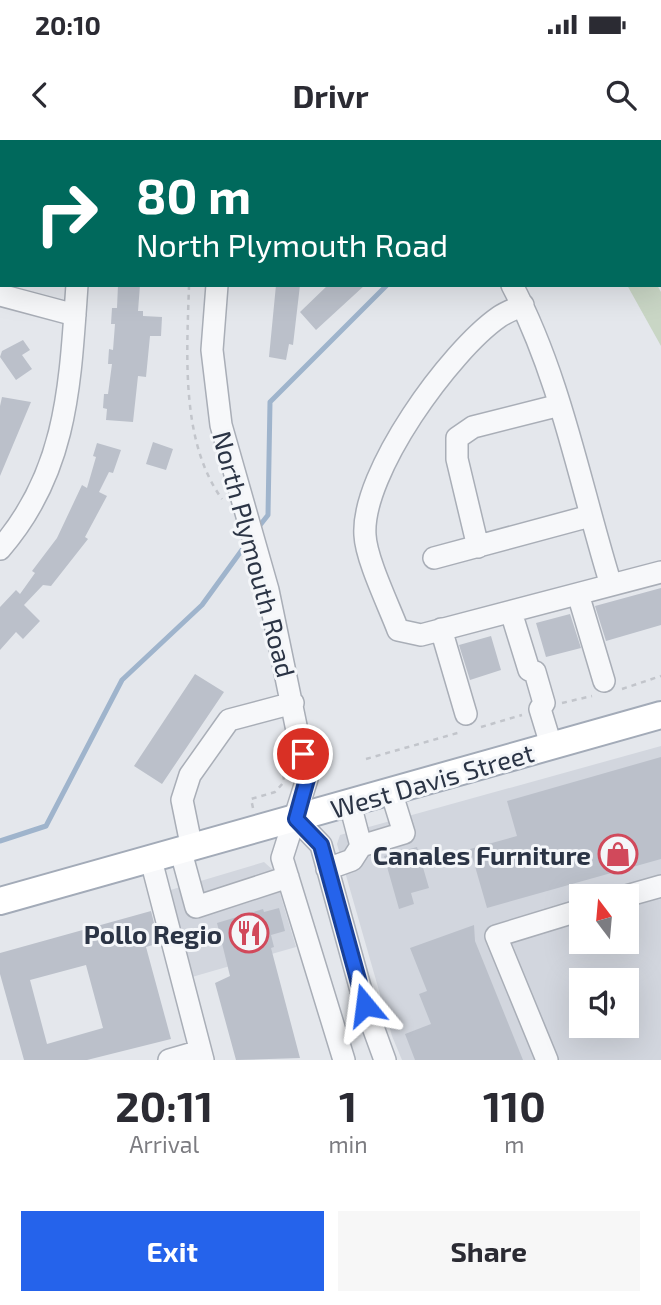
<!DOCTYPE html>
<html lang="en">
<head>
<meta charset="utf-8">
<style>
	body { margin:0; font-family:"Exo 2",sans-serif; background:#f7f7f7; color:#2b2b33; height:100vh; display:flex; flex-direction:column; font-size:26px; white-space:nowrap }
	* { box-sizing:border-box; margin:0 }
	p { font-size:23px; color:#7c7c81 }
	.icon { flex:none; width:38px; height:38px; fill:none; stroke:currentColor; stroke-width:2; stroke-linecap:round; stroke-linejoin:round }
	.map { position:relative; height:920px; overflow:hidden }
	.panel { display:flex; flex-direction:column; background:#fff; flex:1 }
	.panel>* { flex:none }
	.top-card { position:absolute; left:0px; top:0px; width:662px; height:147px; box-shadow:0 7px 28px #0002; background:#00695c; color:#fff; overflow:hidden }
	.needle { width:46px; rotate:344deg }
	.fabs { position:absolute; left:569px; top:744px; display:grid; gap:14px }
	.fabs a { display:grid; place-items:center; width:70px; height:70px; border-radius:0px; background:#fff; box-shadow:0 7px 28px #0002; font-size:35px }
	.pin { position:absolute; display:grid; place-items:center; width:60px; height:60px; color:#fff; margin:-30px; border:4px solid #fff; border-radius:50%; box-shadow:0 2px 7px #0007 }
	.me { position:absolute; width:77px; margin:-38px; rotate:344deg; stroke-linejoin:round; filter:drop-shadow(0 0 5px #0008) }
	.turn { display:flex; align-items:center; gap:24px; height:147px; padding:0 21px; font-size:32px }
	.turn .icon { width:91px; height:91px; stroke-width:2.5 }
	.turn b { display:block; font-size:49px; line-height:60px }
	.eta { display:flex; justify-content:space-evenly; align-items:center; height:119px; text-align:center }
	.eta b { font-size:42px; font-weight:700; line-height:49px }
	.cta { display:flex; gap:14px; margin-top:auto; padding:14px 21px }
	.cta a { flex:1; height:80px; border-radius:0px; background:#2563eb; color:#fff; font-size:28px; font-weight:700; line-height:80px; text-align:center }
	.cta a+a { background:#f7f7f7; color:#2b2b33 }
	.status { display:flex; justify-content:space-between; align-items:center; height:49px; padding:0 35px; background:#fff; direction:ltr }
	.status svg { height:19px; fill:currentColor }
	header { display:flex; justify-content:space-between; align-items:center; height:91px; padding:0 21px; background:#fff; font-size:32px; font-weight:700 }
	.map>svg:first-child { display:block }
	.built { fill:#d2d6de; fill-rule:evenodd }
	.green { fill:#c9d6c5 }
	.lines { fill:none; stroke-linecap:round; stroke-linejoin:round }
	.stream { stroke:#9fb4cc; stroke-width:5 }
	.building { fill:#bbc0ca; fill-rule:evenodd }
	.minor-casing { stroke:#a9aeb7; stroke-width:24 }
	.major-casing { stroke:#a3abb8; stroke-width:30 }
	.path { stroke:#c2c5cb; stroke-width:2.5; stroke-dasharray:5 5; stroke-linecap:butt }
	.minor { stroke:#f7f8fa; stroke-width:21 }
	.major { stroke:#fff; stroke-width:26 }
	.route-casing { stroke:#184099; stroke-width:18 }
	.route { stroke:#2563eb; stroke-width:12 }
	.labels { text-anchor:middle; dominant-baseline:central; stroke-width:6; stroke-linejoin:round; paint-order:stroke }
	.street-label { font-size:26px; fill:#2b3445; stroke:#f4f6f9 }
	.poi-label { font-size:26px; font-weight:bold; fill:#2b3445; stroke:#f4f6f9; text-anchor:end }
</style>
</head>
<body>
<div class="status"><b>20:10</b><svg viewBox="0 0 49 12"><path d="M0 12V9h3v3zM5 12V6h3v6zM10 12V3h3v9zM15 12V0h3v12zM26 1h20v11H26zM47 4h2v5h-2z"/></svg></div>
<header><svg class="icon" aria-label="back" viewBox="0 0 24 24"><path d="M15 5l-7 7 7 7"/></svg>Drivr<svg class="icon" aria-label="search" viewBox="0 0 24 24"><circle cx="10" cy="10" r="6"/><path d="M15 15l6 6"/></svg></header>
<div class="map">
<svg width="661" height="920" viewBox="0 0 661 920">
	<rect width="100%" height="100%" fill="#e4e7ec"/>
	<!-- built -->
	<path class="built" d="M 661,606 L 661,920 L 402,920 L 392,896 L 337,704 L 340,695 ZM 581,756 L 626,756 L 626,802 L 581,802 ZM 581,840 L 626,840 L 626,886 L 581,886 Z
		M 264,722 L 273,730 L 296,807 L 192,837 L 167,751 Z"/>
	<!-- green -->
	<path class="green" d="M 555,0 L 661,0 L 661,60 L 660,2 Z
		M 627,145 L 657,145 L 661,152 L 661,206 Z"/>
	<g class="lines">
		<!-- stream -->
		<path class="stream" d="M 452,2 L 452,0
			M 257,389 L 268,375 L 270,262 L 387,145
			M 0,701 L 46,686 L 122,540 L 202,465 L 247,403"/>
	</g>
	<!-- building -->
	<path class="building" d="M 118,145 L 140,145 L 138,171 L 143,171 L 143,176 L 162,177 L 161,196 L 150,196 L 146,237 L 138,236 L 133,282 L 106,280 L 107,269 L 103,268 L 104,254 L 108,254 L 112,224 L 108,224 L 109,209 L 113,210 L 115,184 L 111,184 L 112,168 L 117,168 Z
		M 276,145 L 300,145 L 293,205 L 289,204 L 286,220 L 269,217 Z
		M 328,145 L 365,145 L 316,190 L 300,172 Z
		M 23,200 L 30,210 L 22,215 L 32,229 L 16,240 L 0,217 L 2,211 Z
		M 2,257 L 31,262 L 0,336 L 0,266 Z
		M 153,302 L 173,309 L 166,330 L 146,324 Z
		M 97,303 L 121,310 L 113,333 L 109,332 L 99,352 L 107,356 L 85,397 L 88,399 L 51,446 L 43,445 L 24,465 L 40,481 L 23,499 L 16,492 L 0,510 L 0,467 L 16,450 L 20,454 L 35,433 L 32,431 L 57,398 L 82,345 L 87,348 L 96,317 L 93,316 Z
		M 661,448 L 661,485 L 606,501 L 595,466 Z
		M 570,474 L 581,508 L 546,517 L 536,483 Z
		M 491,496 L 501,530 L 470,540 L 459,505 Z
		M 195,534 L 224,552 L 162,644 L 134,626 Z
		M 661,617 L 661,719 L 487,768 L 470,709 L 517,696 L 507,661 Z
		M 417,707 L 429,748 L 411,753 L 414,764 L 399,769 L 384,716 Z
		M 279,768 L 285,791 L 271,795 L 274,807 L 271,808 L 300,918 L 236,920 L 215,843 L 230,836 L 217,783 L 263,769 L 264,772 Z
		M 151,771 L 159,803 L 146,807 L 171,899 L 87,920 L 24,920 L 0,834 L 0,813 ZM 86,825 L 103,888 L 47,904 L 30,840 Z
		M 474,785 L 475,801 L 523,920 L 415,920 L 405,894 L 431,884 L 419,854 L 427,851 L 410,808 Z"/>
	<g class="lines">
		<defs>
			<path id="minor" d="M 148,0 L 151,2
				M 104,2 L 105,0
				M 241,2 L 241,0
				M 373,2 L 373,0
				M 660,116 L 661,119
				M 217,145 L 212,210 L 221,285 L 268,450 L 307,639 L 282,718 L 344,920
				M 512,145 C 561,238 580,345 611,445
				M 0,155 L 75,175
				M 523,165 C 515,169 506,172 499,177 C 450,211 361,333 365,395 C 366,419 389,466 398,490 L 421,495 L 661,432
				M 478,407 L 457,319 L 457,298 L 473,287 L 560,265
				M 0,409 C 68,331 70,243 77,145
				M 434,418 L 590,376
				M 578,454 L 604,541
				M 511,472 L 529,530 L 535,532 L 544,563 L 540,569 L 551,605
				M 441,489 L 466,574
				M 296,679 L 321,705 L 365,865 L 385,920
				M 361,706 L 404,693 L 391,651
				M 192,709 L 182,660 L 190,635 L 229,580 L 293,563
				M 181,712 L 196,767 L 288,737
				M 151,720 L 203,920
				M 327,729 L 352,720 L 361,706 L 350,664
				M 626,756 L 661,746
				M 169,920 L 200,911
				M 547,920 L 496,796 L 581,770"/>
			<path id="major" d="M 0,761 L 661,575"/>
		</defs>
		<!-- minor casing -->
		<use href="#minor" class="minor-casing"/>
		<!-- major casing -->
		<use href="#major" class="major-casing"/>
		<!-- path -->
		<path class="path" d="M 189,145 C 187,213 180,301 222,359
			M 622,549 L 661,536
			M 562,563 L 592,556
			M 481,587 L 522,575
			M 366,619 L 461,592
			M 253,668 L 251,659 L 275,652 L 284,642 L 282,615"/>
		<!-- minor -->
		<use href="#minor" class="minor"/>
		<!-- major -->
		<use href="#major" class="major"/>
	</g>
	<g class="lines">
		<defs>
			<path id="route" d="M 303,614 L 307,639 L 296,679 L 321,705 L 365,865"/>
		</defs>
		<!-- route casing -->
		<use href="#route" class="route-casing"/>
		<!-- route -->
		<use href="#route" class="route"/>
	</g>
	<!-- icons -->
	<defs>
		<symbol id="shop-ring" viewBox="-11 -11 22 22"><circle r="9.5" fill="#f4f6f9" stroke="#d1495b" stroke-width="1.5"/><path d="M-5-2.5h2.3a2.7 3.5 0 0 1 5.4 0H5L5.5 6h-11ZM-1.5-2.5h3a1.5 2.3 0 0 0-3 0Z" fill="#d1495b"/></symbol>
		<symbol id="restaurant-ring" viewBox="-11 -11 22 22"><circle r="9.5" fill="#f4f6f9" stroke="#d1495b" stroke-width="1.5"/><path d="M-5-6h1v4h1v-4h1v4h1v-4h1v5L-1.5 .5V6h-2V.5L-5-1ZM5-6V6H3V1.5H1.5Q1.5-4 5-6Z" fill="#d1495b"/></symbol>
	</defs>
	<g fill-rule="evenodd">
		<use href="#shop-ring" x="596" y="692" width="44" height="44"/>
		<use href="#restaurant-ring" x="227" y="771" width="44" height="44"/>
	</g>
	<g class="labels">
		<!-- street labels -->
		<g class="street-label">
			<text transform="translate(255 414) rotate(75)">North Plymouth Road</text>
			<text transform="translate(432 640) rotate(-16)">West Davis Street</text>
		</g>
		<!-- poi labels -->
		<g class="poi-label">
			<text x="591" y="714">Canales Furniture</text>
			<text x="222" y="793">Pollo Regio</text>
		</g>
	</g>
</svg>
<div class="fabs">
<a><svg class="needle" viewBox="-14 -14 28 28"><path d="M0-13l5 13h-10z" fill="#e53935"/><path d="M0 13l5-13h-10z" fill="#7c7c81"/></svg></a>
<a><svg class="icon" aria-label="sound" viewBox="0 0 24 24"><path d="M4 9h4l5-4v14l-5-4H4zM17 9q2 3 0 6"/></svg></a>
</div>
<div class="pin" style="left:303px;top:614px;background:#d93025"><svg class="icon" aria-label="arrive" viewBox="0 0 24 24"><path d="M6 21V4h12l-3 4 3 4H6"/></svg></div>
<svg class="me" style="left:365px;top:865px" viewBox="-20 -20 40 40"><path d="M0-17L14 15 0 8-14 15z" fill="#2563eb" stroke="#fff" stroke-width="4"/></svg>
<div class="top-card">
<div class="turn"><svg class="icon" aria-label="right" viewBox="0 0 24 24"><path d="M7 20v-9h11M14 6l5 5-5 5"/></svg><div><b>80 m</b>North Plymouth Road</div></div>
</div>
</div>
<section class="panel">
<div class="eta">
<div><b>20:11</b><p>Arrival</p></div>
<div><b>1</b><p>min</p></div>
<div><b>110</b><p>m</p></div>
</div>
<div class="cta"><a>Exit</a><a>Share</a></div>
</section>
</body>
</html>
